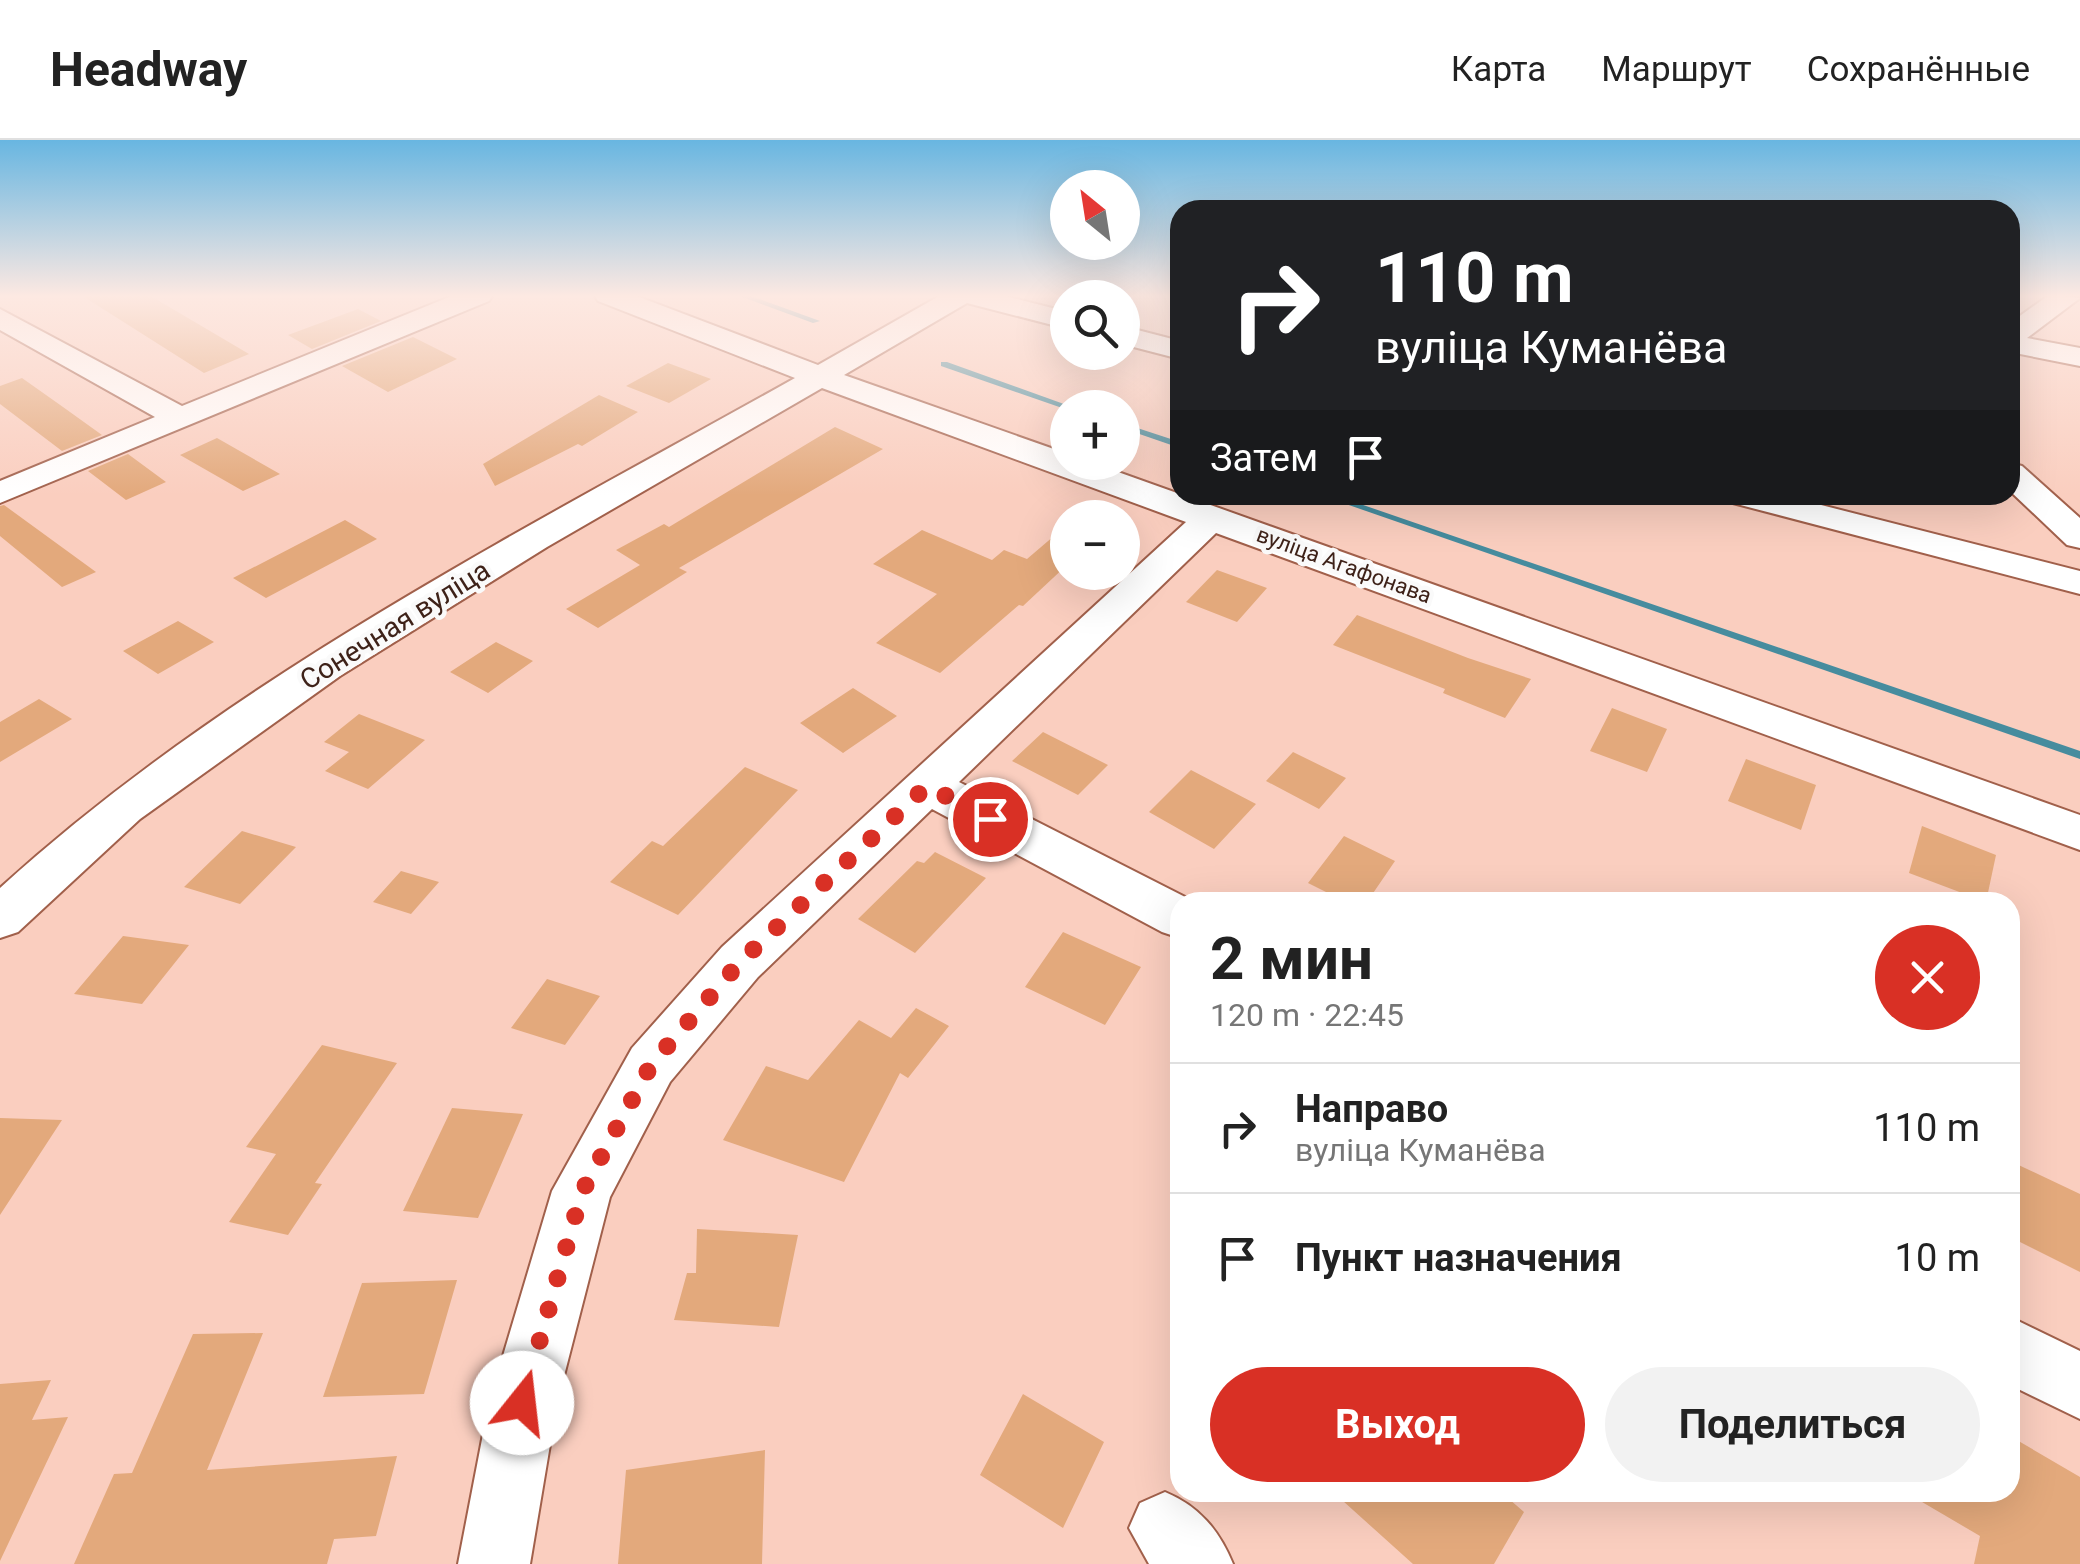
<!DOCTYPE html>
<html lang="ru">
<head>
<meta charset="utf-8">
<style>
	body { margin:0; font-family:Roboto,sans-serif; background:#f2f2f2; color:#222; height:100vh; display:flex; flex-direction:column; font-size:38px; white-space:nowrap }
	* { box-sizing:border-box; margin:0 }
	p { font-size:32px; color:#767676 }
	.icon { flex:none; width:55px; height:55px; fill:none; stroke:currentColor; stroke-width:2; stroke-linecap:round; stroke-linejoin:round }
	.map { position:relative; flex:1; overflow:hidden }
	.details { position:absolute; left:1170px; top:752px; width:850px; height:610px; display:flex; flex-direction:column; background:#fff; border-radius:30px; box-shadow:0 10px 40px #0002 }
	.details>* { flex:none }
	.banner { position:absolute; left:1170px; top:60px; width:850px; height:305px; border-radius:30px; box-shadow:0 10px 40px #0002; background:#202124; color:#fff; overflow:hidden }
	.needle { width:65px; rotate:330deg }
	.tools { position:absolute; left:1050px; top:30px; display:grid; gap:20px }
	.tools a { display:grid; place-items:center; width:90px; height:90px; border-radius:50%; background:#fff; box-shadow:0 10px 40px #0002; font-size:50px }
	.pin { position:absolute; display:grid; place-items:center; width:85px; height:85px; color:#fff; margin:-42px; border:5px solid #fff; border-radius:50%; box-shadow:0 2px 10px #0007 }
	.me { position:absolute; width:110px; margin:-55px; rotate:16deg; stroke-linejoin:round; filter:drop-shadow(0 0 8px #0008) }
	.turn { display:flex; align-items:center; gap:35px; height:210px; padding:0 40px; font-size:45px }
	.turn .icon { width:130px; height:130px; stroke-width:2.5 }
	.turn b { display:block; font-size:70px; line-height:85px }
	.then { display:flex; align-items:center; height:95px; padding:0 40px; background:#0003; gap:20px; font-size:38px }
	.round { display:grid; place-items:center; flex:none; width:105px; height:105px; border-radius:52px; background:#f2f2f2 }
	.headline { display:flex; align-items:center; justify-content:space-between; height:170px; padding:0 40px }
	h1 { font-size:60px; font-weight:700; line-height:75px }
	.cta { display:flex; gap:20px; margin-top:auto; padding:20px 40px }
	.cta a { flex:1; height:115px; border-radius:60px; background:#d93025; color:#fff; font-size:40px; font-weight:700; line-height:115px; text-align:center }
	.cta a+a { background:#f2f2f2; color:#222 }
	ul { padding:0; list-style:none }
	li { display:flex; align-items:center; gap:30px; height:130px; padding:0 40px; border-top:2px solid #e0e0e0 }
	li div { flex:1 }
	li b { display:block; font-size:38px }
	li em { font-style:normal }
	header { display:flex; align-items:center; gap:60px; box-sizing:border-box; height:140px; padding:0 50px; background:#fff; border-bottom:2px solid #e0e0e0 }
	header strong { font-size:48px }
	nav { display:flex; gap:55px; margin-inline-start:auto; font-size:35px }
	.map>svg:first-child { display:block }
	.lines { fill:none; stroke-linecap:round; stroke-linejoin:round }
	.stream { fill:#468c9e; fill-rule:evenodd }
	.building { fill:#e3a97c }
	.minor-casing { stroke:#a1604b; stroke-width:4 }
	.minor { fill:#fff; fill-rule:evenodd }
	.route { stroke:#d93025; stroke-width:18; stroke-dasharray:0 32.4 }
	.labels { text-anchor:middle; dominant-baseline:central; stroke-width:9; stroke-linejoin:round; paint-order:stroke }
	.far-street-label { font-size:22px; fill:#3e2219; stroke:#fafafa }
	.street-label { font-size:28px; fill:#3e2219; stroke:#fafafa }
</style>
</head>
<body>
<header>
<strong>Headway</strong>
<nav><a>Карта</a><a>Маршрут</a><a>Сохранённые</a></nav>
</header>
<div class="map">
<svg width="2080" height="1424" viewBox="0 0 2080 1424">
	<rect width="100%" height="100%" fill="#facebf"/>
	<g class="lines">
		<!-- stream -->
		<path class="stream" d="M 737,155 L 748,155 L 820,181 L 813,183 Z
			M 941,222 L 947,222 L 1075,268 L 1068,268 L 1068,270 L 941,226 Z
			M 1122,283 L 1180,302 L 1180,308 L 1122,288 Z
			M 1320,355 L 1334,355 L 2080,611 L 2080,619 Z"/>
	</g>
	<!-- building -->
	<path class="building" d="M 81,155 L 149,155 L 249,214 L 204,233 Z
		M 358,169 L 381,181 L 312,209 L 288,195 Z
		M 413,197 L 457,219 L 388,252 L 342,226 Z
		M 668,223 L 711,239 L 669,263 L 626,246 Z
		M 22,238 L 63,267 L 102,295 L 62,311 L 0,264 L 0,246 Z
		M 599,255 L 638,272 L 582,306 L 578,304 L 495,346 L 483,324 Z
		M 835,287 L 883,309 L 679,428 L 687,432 L 598,488 L 566,469 L 640,425 L 616,410 L 664,384 L 669,387 Z
		M 217,298 L 280,334 L 243,351 L 180,315 Z
		M 128,314 L 166,342 L 126,360 L 88,331 Z
		M 4,365 L 96,432 L 62,447 L 0,396 L 0,366 Z
		M 345,380 L 377,399 L 266,458 L 233,438 Z
		M 1068,384 L 1068,424 L 1023,466 L 1019,465 L 940,533 L 876,503 L 937,454 L 873,424 L 922,390 L 992,420 L 1004,410 L 1027,419 Z
		M 1217,430 L 1267,448 L 1237,482 L 1186,462 Z
		M 1357,475 L 1468,518 L 1531,539 L 1505,578 L 1443,553 L 1445,549 L 1333,505 Z
		M 178,481 L 214,502 L 158,534 L 123,511 Z
		M 496,502 L 533,521 L 488,553 L 450,532 Z
		M 853,548 L 897,576 L 843,613 L 800,583 Z
		M 39,559 L 72,579 L 0,622 L 0,582 Z
		M 1612,568 L 1667,589 L 1647,632 L 1590,611 Z
		M 359,574 L 425,600 L 368,649 L 325,631 L 349,612 L 324,602 Z
		M 1043,592 L 1108,625 L 1078,655 L 1012,621 Z
		M 1293,612 L 1346,638 L 1319,669 L 1266,641 Z
		M 1746,619 L 1816,645 L 1801,690 L 1728,661 Z
		M 745,627 L 798,650 L 678,775 L 610,742 L 652,701 L 663,706 Z
		M 1191,630 L 1256,664 L 1214,709 L 1149,672 Z
		M 1922,686 L 1996,715 L 1986,762 L 1909,733 Z
		M 242,691 L 296,707 L 240,764 L 184,747 Z
		M 1344,696 L 1395,721 L 1367,762 L 1346,762 L 1308,743 Z
		M 935,712 L 986,738 L 915,813 L 858,779 L 917,721 L 924,723 Z
		M 401,731 L 439,742 L 411,774 L 373,762 Z
		M 1063,792 L 1141,827 L 1105,885 L 1025,847 Z
		M 123,796 L 189,805 L 142,864 L 74,854 Z
		M 547,839 L 600,856 L 565,905 L 511,888 Z
		M 916,868 L 949,886 L 908,938 L 900,933 L 844,1042 L 723,1000 L 766,926 L 808,940 L 859,880 L 891,898 Z
		M 322,905 L 397,923 L 315,1043 L 322,1044 L 288,1095 L 229,1082 L 276,1014 L 246,1007 Z
		M 452,968 L 523,974 L 478,1078 L 403,1071 Z
		M 0,978 L 62,980 L 0,1075 Z
		M 2010,1021 L 2080,1054 L 2080,1132 L 2010,1097 Z
		M 697,1089 L 798,1095 L 779,1187 L 674,1180 L 687,1133 L 696,1133 Z
		M 457,1140 L 424,1254 L 323,1257 L 362,1143 Z
		M 263,1193 L 207,1330 L 397,1316 L 376,1396 L 334,1399 L 327,1424 L 74,1424 L 114,1334 L 132,1333 L 193,1194 Z
		M 51,1240 L 32,1280 L 68,1277 L 0,1421 L 0,1244 Z
		M 1023,1254 L 1104,1302 L 1063,1388 L 980,1335 Z
		M 2010,1296 L 2080,1337 L 2080,1424 L 1974,1424 L 1980,1396 L 1905,1352 L 2010,1352 Z
		M 765,1310 L 762,1424 L 618,1424 L 626,1330 Z
		M 1333,1352 L 1501,1352 L 1524,1372 L 1494,1424 L 1413,1424 Z"/>
	<g class="lines">
		<defs>
			<path id="minor" d="M 454,155 L 493,155 L 489,161 L 0,363 L 0,341 L 155,277 L 0,190 L 0,169 L 182,266 Z
				M 594,155 L 634,155 L 818,225 L 941,155 L 1001,155 L 1068,172 L 1068,189 L 967,163 L 844,235 L 1068,314 L 1068,322 L 1090,322 L 2080,675 L 2080,710 L 1216,393 L 959,642 L 1195,762 L 1180,762 L 1180,798 L 1162,792 L 932,669 L 758,837 L 670,942 L 610,1057 L 557,1263 L 530,1424 L 458,1424 L 489,1263 L 552,1051 L 632,908 L 722,807 L 1186,382 L 822,248 L 547,407 L 340,536 L 140,679 L 18,792 L 0,798 L 0,748 C 233,536 522,391 795,238 L 598,161 Z
				M 2049,155 L 2080,158 L 2027,198 L 2080,208 L 2080,226 L 2010,212 L 2010,183 Z
				M 1122,186 L 1180,201 L 1180,219 L 1122,204 Z
				M 2010,323 L 2022,326 L 2080,378 L 2080,408 L 2067,405 L 2010,351 Z
				M 1724,355 L 1782,355 L 2080,431 L 2080,454 L 1729,362 Z
				M 2010,1177 L 2080,1211 L 2080,1279 L 2010,1245 Z
				M 1165,1352 C 1199,1366 1219,1390 1233,1424 L 1149,1424 L 1129,1388 L 1140,1363 Z"/>
		</defs>
		<!-- minor casing -->
		<use href="#minor" class="minor-casing"/>
		<!-- minor -->
		<use href="#minor" class="minor"/>
	</g>
	<!-- sky -->
	<linearGradient id="sky" x2="0" y2="1"><stop stop-color="#68b6e1"/><stop offset="0.44" stop-color="#fde9e2"/><stop offset="1" stop-color="#fde9e2" stop-opacity="0"/></linearGradient>
	<rect width="2080" height="355" fill="url(#sky)"/>
	<g class="lines">
		<!-- route -->
		<path class="route" d="M 522,1263 L 582,1052 L 651,925 L 740,822 L 927,646 L 990,679"/>
	</g>
	<g class="labels">
		<!-- far-street labels -->
		<g class="far-street-label">
			<text transform="translate(1344 425) rotate(20)">вуліца Агафонава</text>
		</g>
		<!-- street labels -->
		<g class="street-label">
			<text transform="translate(395 485) rotate(-32)">Сонечная вуліца</text>
		</g>
	</g>
</svg>
<div class="tools">
<a><svg class="needle" viewBox="-14 -14 28 28"><path d="M0-13l5 13h-10z" fill="#e53935"/><path d="M0 13l5-13h-10z" fill="#767676"/></svg></a>
<a><svg class="icon" aria-label="search" viewBox="0 0 24 24"><circle cx="10" cy="10" r="6"/><path d="M15 15l6 6"/></svg></a>
<a>+</a>
<a>−</a>
</div>
<div class="pin" style="left:990px;top:679px;background:#d93025"><svg class="icon" aria-label="arrive" viewBox="0 0 24 24"><path d="M6 21V4h12l-3 4 3 4H6"/></svg></div>
<svg class="me" style="left:522px;top:1263px" viewBox="-20 -20 40 40"><circle r="19" fill="#fff"/><path d="M0-13L10 11 0 6-10 11z" fill="#d93025"/></svg>
<div class="banner">
<div class="turn"><svg class="icon" aria-label="right" viewBox="0 0 24 24"><path d="M7 20v-9h11M14 6l5 5-5 5"/></svg><div><b>110 m</b>вуліца Куманёва</div></div>
<div class="then">Затем<svg class="icon" aria-label="arrive" viewBox="0 0 24 24"><path d="M6 21V4h12l-3 4 3 4H6"/></svg></div>
</div>
<section class="details">
<div class="headline"><div><h1>2 мин</h1><p>120 m · 22:45</p></div><a class="round" style="background:#d93025;color:#fff"><svg class="icon" aria-label="close" viewBox="0 0 24 24"><path d="M6 6l12 12M18 6L6 18"/></svg></a></div>
<ul>
<li><svg class="icon" aria-label="right" viewBox="0 0 24 24"><path d="M7 20v-9h11M14 6l5 5-5 5"/></svg><div><b>Направо</b><p>вуліца Куманёва</p></div><em>110 m</em></li>
<li><svg class="icon" aria-label="arrive" viewBox="0 0 24 24"><path d="M6 21V4h12l-3 4 3 4H6"/></svg><div><b>Пункт назначения</b></div><em>10 m</em></li>
</ul>
<div class="cta"><a>Выход</a><a>Поделиться</a></div>
</section>
</div>
</body>
</html>
